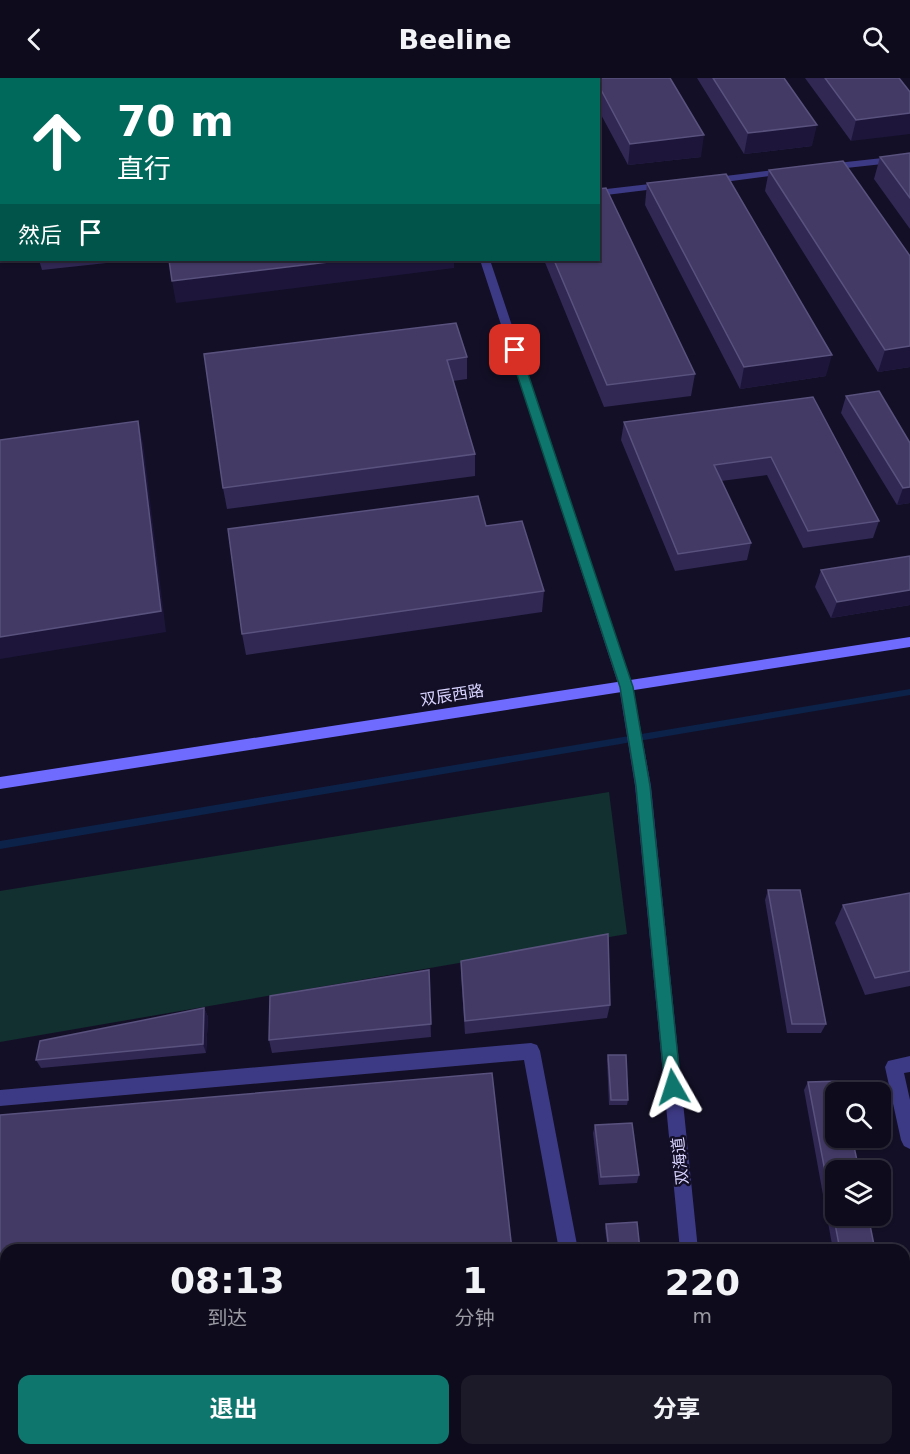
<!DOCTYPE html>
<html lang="zh">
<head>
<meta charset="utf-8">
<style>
	body { margin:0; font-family:"DejaVu Sans","Noto Sans SC",sans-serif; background:#1c1929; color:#f1f3f6; height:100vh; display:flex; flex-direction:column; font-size:22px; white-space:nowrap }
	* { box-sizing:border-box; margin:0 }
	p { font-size:20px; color:#9b9ba3 }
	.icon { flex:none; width:33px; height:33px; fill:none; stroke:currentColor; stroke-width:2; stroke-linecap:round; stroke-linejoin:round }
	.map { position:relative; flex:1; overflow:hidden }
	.side { position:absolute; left:0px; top:1166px; width:910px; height:212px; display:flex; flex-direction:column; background:#0e0b1c; border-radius:18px 18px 0 0; box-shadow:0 2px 4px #0004,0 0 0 2px #2e2b3b }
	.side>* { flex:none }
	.banner { position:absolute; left:0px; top:0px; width:600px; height:183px; box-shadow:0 2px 4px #0004,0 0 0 2px #2e2b3b; background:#00695c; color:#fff; overflow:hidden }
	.tools { position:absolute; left:825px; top:1004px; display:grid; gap:12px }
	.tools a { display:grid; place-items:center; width:66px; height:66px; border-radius:12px; background:#0e0b1c; box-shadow:0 2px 4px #0004,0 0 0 2px #2e2b3b; font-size:30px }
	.pin { position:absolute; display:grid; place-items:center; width:51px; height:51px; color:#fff; margin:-26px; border-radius:12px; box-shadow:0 3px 9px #0006 }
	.me { position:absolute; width:66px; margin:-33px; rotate:354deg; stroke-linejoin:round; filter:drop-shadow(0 0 4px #0008) }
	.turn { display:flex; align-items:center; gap:21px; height:126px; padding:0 18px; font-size:27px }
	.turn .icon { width:78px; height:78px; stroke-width:2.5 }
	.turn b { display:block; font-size:42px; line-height:51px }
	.then { display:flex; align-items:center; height:57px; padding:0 18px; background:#0003; gap:12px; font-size:22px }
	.eta { display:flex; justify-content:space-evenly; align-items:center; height:102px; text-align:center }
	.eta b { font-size:36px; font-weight:700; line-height:42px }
	.primary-button { display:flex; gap:12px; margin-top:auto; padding:12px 18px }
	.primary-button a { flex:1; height:69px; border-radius:12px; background:#0f766e; color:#fff; font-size:24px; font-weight:700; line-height:69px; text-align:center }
	.primary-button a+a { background:#1c1929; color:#f1f3f6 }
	header { display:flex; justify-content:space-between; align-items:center; height:78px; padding:0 18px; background:#0e0b1c; font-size:27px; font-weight:700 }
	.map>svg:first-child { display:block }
	.green { fill:#12302f }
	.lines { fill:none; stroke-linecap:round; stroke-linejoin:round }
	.stream { fill:#0c2248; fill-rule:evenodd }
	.service { fill:#3d3a85; fill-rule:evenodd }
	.tertiary { fill:#3d3a85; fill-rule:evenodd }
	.secondary { fill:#6f6bff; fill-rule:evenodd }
	.wall { fill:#312854 }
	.shaded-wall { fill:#1d163a }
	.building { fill:#433a66; stroke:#5a527e; stroke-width:1.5 }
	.route { fill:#0f766e; stroke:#0a4d48; stroke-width:1.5 }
	.labels { text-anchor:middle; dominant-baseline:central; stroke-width:5; stroke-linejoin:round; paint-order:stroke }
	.street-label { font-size:16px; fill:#d9d4ff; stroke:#130f26 }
</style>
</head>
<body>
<header><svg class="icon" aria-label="back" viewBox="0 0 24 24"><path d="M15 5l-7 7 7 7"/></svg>Beeline<svg class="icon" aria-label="search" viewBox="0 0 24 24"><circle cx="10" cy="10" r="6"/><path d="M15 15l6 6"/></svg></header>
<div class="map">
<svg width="910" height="1376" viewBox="0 0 910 1376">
	<rect width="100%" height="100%" fill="#130f26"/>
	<!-- green -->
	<path class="green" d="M 609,714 L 627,856 L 0,964 L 0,813 Z"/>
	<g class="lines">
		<!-- stream -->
		<path class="stream" d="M 910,611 L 910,617 L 0,771 L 0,763 Z"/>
		<!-- service -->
		<path class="service" d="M 0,2 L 2,2 L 2,8 L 0,8 Z
			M 910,77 L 910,83 L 828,92 L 823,89 L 828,86 Z
			M 789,90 L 793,91 L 793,95 L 709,106 L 704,103 L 709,100 Z
			M 667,104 L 671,105 L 671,109 L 598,118 L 598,112 Z
			M 531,965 L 537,967 L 540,973 L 578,1172 L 559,1172 L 524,982 L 0,1028 L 0,1012 Z
			M 910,978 L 910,994 L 904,995 L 910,1022 L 910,1071 L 904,1068 L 901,1062 L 885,989 L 888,983 Z
			M 596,1371 L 616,1371 L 617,1376 L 597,1376 Z"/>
		<!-- tertiary -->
		<path class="tertiary" d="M 418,0 L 428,0 L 428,2 L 418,2 Z
			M 480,182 L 490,182 L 633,609 L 651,708 L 698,1172 L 680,1172 L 635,708 L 619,609 Z
			M 698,1371 L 718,1371 L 719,1376 L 699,1376 Z"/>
		<!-- secondary -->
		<path class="secondary" d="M 910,559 L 910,569 L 0,711 L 0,699 Z"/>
	</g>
	<!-- wall -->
	<path class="wall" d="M 472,0 L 552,0 L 553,2 L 472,2 Z
		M 582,0 L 670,0 L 701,79 L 628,87 L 598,31 L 598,2 L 583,2 Z
		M 697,0 L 784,0 L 812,68 L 744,76 Z
		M 805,0 L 899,0 L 851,63 Z
		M 910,75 L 910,151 L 874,101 L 880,79 Z
		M 769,92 L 910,178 L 910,289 L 878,294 L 765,113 Z
		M 647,105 L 826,298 L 740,311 L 645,127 Z
		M 39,182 L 124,182 L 125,183 L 42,192 Z
		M 544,182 L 598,182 L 695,296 L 691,318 L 604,329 Z
		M 456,245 L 467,279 L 467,301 L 453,303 L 475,376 L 475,398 L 227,431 L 223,410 Z
		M 846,318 L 910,365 L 910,425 L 897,427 L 841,335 Z
		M 813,319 L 879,443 L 873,460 L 803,470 L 767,397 L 721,403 L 751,465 L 747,482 L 675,493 L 621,362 L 624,344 Z
		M 486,448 L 544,513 L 542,534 L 246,577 L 242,556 Z
		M 910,478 L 910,527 L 831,540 L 815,509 L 821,492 Z
		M 768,812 L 826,946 L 821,955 L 787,955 L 765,822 Z
		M 910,815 L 910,908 L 865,917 L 835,845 L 843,827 Z
		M 461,883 L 610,927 L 607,940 L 465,956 L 461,897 Z
		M 429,892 L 431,959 L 272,975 L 269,962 Z
		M 204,930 L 208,939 L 206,975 L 41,990 L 36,982 Z
		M 608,977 L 628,1022 L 627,1027 L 609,1027 L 607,981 Z
		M 808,1004 L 875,1172 L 833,1172 L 804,1012 Z
		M 0,1037 L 6,1371 L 106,1371 L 62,1376 L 0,1376 Z
		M 595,1047 L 639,1097 L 637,1105 L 599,1107 L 593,1055 Z
		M 606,1146 L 640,1172 L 608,1172 L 605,1150 Z
		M 839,1371 L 889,1371 L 890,1376 L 841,1376 Z"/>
	<!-- shaded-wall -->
	<path class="shaded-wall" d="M 910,35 L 910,56 L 851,63 L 856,42 Z
		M 817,47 L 812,68 L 744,76 L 748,55 Z
		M 704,57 L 701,79 L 628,87 L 630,66 Z
		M 345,182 L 454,182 L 454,190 L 176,225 L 172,203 Z
		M 910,268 L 910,289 L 878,294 L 885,272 Z
		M 832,277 L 826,298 L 740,311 L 744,289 Z
		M 138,343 L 143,365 L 166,554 L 0,581 L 0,559 Z
		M 910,409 L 910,425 L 897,427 L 903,410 Z
		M 910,512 L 910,527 L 831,540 L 837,524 Z
		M 204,930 L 208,939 L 206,975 L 203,966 Z"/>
	<!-- building -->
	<path class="building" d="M 29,0 L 104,0 L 104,2 L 29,2 Z
		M 142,0 L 214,0 L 215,2 L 142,2 Z
		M 257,0 L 327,0 L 328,2 L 258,2 Z
		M 480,0 L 552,0 L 553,2 L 481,2 Z
		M 595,0 L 670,0 L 704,57 L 630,66 L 598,6 L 598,2 L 596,2 Z
		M 713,0 L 784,0 L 817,47 L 748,55 Z
		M 825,0 L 899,0 L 910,14 L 910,35 L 856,42 Z
		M 910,75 L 910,120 L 880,79 Z
		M 843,83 L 910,178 L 910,268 L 885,272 L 769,92 Z
		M 726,96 L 832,277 L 744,289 L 647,105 Z
		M 606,110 L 695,296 L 607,307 L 554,182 L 598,182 L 598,111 Z
		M 169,182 L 345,182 L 172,203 Z
		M 456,245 L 467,279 L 447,282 L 475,376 L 223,410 L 204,276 Z
		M 879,313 L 910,365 L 910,409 L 903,410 L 846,318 Z
		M 813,319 L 879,443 L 808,453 L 771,379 L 714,387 L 751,465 L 678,476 L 624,344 Z
		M 138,343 L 161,533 L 0,559 L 0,362 Z
		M 478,418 L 486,448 L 522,443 L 544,513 L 242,556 L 228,451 Z
		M 910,478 L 910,512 L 837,524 L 821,492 Z
		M 768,812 L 800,812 L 826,946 L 792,946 Z
		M 910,815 L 910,893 L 875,900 L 843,827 Z
		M 608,856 L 610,927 L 465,943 L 461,883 Z
		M 429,892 L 431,946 L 269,962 L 270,918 Z
		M 204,930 L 203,966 L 36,982 L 40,963 Z
		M 608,977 L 626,977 L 628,1022 L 611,1022 Z
		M 492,995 L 512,1172 L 6,1172 L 6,1371 L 22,1371 L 0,1373 L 0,1037 Z
		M 841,1003 L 843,1014 L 836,1014 L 836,1059 L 852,1059 L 859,1092 L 836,1092 L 836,1137 L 868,1137 L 875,1172 L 840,1172 L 808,1004 Z
		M 632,1045 L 639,1097 L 601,1099 L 595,1047 Z
		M 637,1144 L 640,1172 L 609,1172 L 606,1146 Z
		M 846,1371 L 889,1371 L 890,1376 L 847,1376 Z"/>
	<!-- route -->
	<path class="route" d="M 515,268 L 520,272 L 633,609 L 650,708 L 681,1009 L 678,1015 L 673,1017 L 667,1015 L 665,1009 L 636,708 L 620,609 L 509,272 Z"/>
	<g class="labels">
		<!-- street labels -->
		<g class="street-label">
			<text transform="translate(452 617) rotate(-9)">双辰西路</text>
			<text transform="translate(680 1083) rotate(-96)">双海道</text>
		</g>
	</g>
</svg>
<div class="tools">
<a><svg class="icon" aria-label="search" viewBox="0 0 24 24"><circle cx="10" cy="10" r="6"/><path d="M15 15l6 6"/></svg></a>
<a><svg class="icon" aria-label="layers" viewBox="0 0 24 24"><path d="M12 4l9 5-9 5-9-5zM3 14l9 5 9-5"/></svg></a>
</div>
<div class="pin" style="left:515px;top:272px;background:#d93025"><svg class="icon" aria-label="arrive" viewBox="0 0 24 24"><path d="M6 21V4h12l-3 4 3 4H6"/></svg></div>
<svg class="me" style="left:673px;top:1009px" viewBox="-20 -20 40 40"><path d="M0-17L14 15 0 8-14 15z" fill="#0f766e" stroke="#fff" stroke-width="4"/></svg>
<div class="banner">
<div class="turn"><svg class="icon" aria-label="ahead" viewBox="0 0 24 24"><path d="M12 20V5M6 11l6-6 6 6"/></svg><div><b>70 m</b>直行</div></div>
<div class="then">然后<svg class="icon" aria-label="arrive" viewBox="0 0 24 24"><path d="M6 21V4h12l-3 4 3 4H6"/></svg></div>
</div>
<section class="side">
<div class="eta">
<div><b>08:13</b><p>到达</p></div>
<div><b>1</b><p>分钟</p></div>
<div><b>220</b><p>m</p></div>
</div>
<div class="primary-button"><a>退出</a><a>分享</a></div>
</section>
</div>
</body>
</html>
